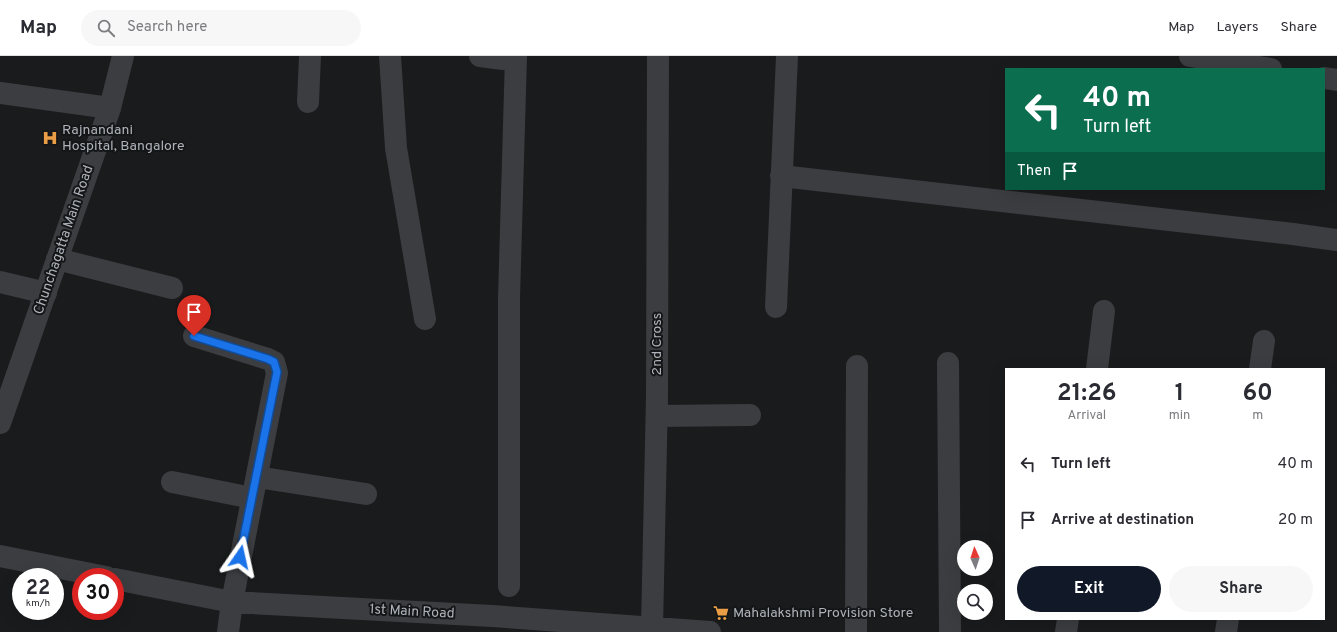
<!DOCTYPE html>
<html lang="en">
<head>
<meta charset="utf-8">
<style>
	body { margin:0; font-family:Overpass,sans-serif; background:#f7f7f7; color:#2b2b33; height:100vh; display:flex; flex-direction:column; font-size:15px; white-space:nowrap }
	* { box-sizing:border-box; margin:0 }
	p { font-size:13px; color:#7c7c81 }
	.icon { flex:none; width:22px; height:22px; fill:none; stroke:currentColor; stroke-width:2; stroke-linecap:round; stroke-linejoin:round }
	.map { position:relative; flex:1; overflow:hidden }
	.side { position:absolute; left:1005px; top:312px; width:320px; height:252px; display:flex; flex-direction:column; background:#fff; border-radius:0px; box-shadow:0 4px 16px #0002 }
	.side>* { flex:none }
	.guide { position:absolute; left:1005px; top:12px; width:320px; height:122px; border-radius:0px; box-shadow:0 4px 16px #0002; background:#0b6e4f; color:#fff; overflow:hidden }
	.needle { width:26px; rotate:357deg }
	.fabs { position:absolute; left:957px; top:484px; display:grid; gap:8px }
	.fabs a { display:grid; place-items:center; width:36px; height:36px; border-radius:50%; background:#fff; box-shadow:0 4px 16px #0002; font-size:20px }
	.speed { position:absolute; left:12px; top:512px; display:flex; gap:8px; font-size:20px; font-weight:700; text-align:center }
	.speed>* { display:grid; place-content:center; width:52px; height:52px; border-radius:50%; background:#fff; box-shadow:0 4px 16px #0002; line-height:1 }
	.speed small { font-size:10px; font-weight:400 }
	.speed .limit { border:6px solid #d22; background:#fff; color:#111 }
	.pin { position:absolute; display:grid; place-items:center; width:34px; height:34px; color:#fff; margin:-41px -17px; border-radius:50% 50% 50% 0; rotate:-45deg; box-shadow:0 0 4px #0007 }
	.pin .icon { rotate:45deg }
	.me { position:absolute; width:44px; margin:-22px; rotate:11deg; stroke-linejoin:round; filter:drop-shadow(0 0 3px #0008) }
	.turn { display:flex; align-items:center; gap:14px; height:84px; padding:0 12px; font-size:18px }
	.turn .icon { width:52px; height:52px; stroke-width:2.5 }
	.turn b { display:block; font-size:28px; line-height:34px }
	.then { display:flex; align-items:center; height:38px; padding:0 12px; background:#0003; gap:8px; font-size:15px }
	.eta { display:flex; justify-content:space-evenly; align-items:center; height:68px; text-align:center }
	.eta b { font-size:24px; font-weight:700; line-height:28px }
	.primary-button { display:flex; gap:8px; margin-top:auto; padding:8px 12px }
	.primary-button a { flex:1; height:46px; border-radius:24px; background:#111827; color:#fff; font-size:16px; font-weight:700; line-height:46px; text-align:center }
	.primary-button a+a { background:#f7f7f7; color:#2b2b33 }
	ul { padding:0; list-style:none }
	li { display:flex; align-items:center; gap:12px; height:56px; padding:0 12px }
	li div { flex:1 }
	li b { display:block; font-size:15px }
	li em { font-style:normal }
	header { display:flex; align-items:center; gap:24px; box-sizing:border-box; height:56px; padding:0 20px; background:#fff; border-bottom:1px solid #e1e1e2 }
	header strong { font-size:19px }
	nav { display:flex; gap:22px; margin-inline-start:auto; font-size:14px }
	.search { width:280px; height:36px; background:#f7f7f7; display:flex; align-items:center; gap:10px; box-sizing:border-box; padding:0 14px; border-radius:22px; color:#7c7c81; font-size:15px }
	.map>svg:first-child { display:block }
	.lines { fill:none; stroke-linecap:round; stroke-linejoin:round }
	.minor { stroke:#3b3d41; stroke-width:22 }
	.tertiary { stroke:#3b3d41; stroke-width:22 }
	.route-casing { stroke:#114b97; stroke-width:10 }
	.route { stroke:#1a73e8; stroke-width:7 }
	.labels { text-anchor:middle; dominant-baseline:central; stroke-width:4; stroke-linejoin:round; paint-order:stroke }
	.poi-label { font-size:14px; fill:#aeb3bb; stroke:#151617; text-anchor:start }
	.street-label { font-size:14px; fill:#aeb3bb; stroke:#151617 }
</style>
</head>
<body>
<header>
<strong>Map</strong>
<div class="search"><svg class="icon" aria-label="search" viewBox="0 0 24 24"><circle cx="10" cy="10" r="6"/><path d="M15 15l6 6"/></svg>Search here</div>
<nav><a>Map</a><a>Layers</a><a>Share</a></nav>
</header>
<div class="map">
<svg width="1337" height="576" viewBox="0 0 1337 576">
	<rect width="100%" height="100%" fill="#1a1b1c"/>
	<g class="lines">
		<!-- minor -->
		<path class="minor" d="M 390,0 L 396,92 L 425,263
			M 480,0 L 503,3 L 513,0
			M 1190,0 L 1271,13
			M 1324,22 L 1337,24
			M 0,37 L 110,52
			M 308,46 L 310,0
			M 781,120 L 1293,178 L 1337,184
			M 57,203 L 172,232
			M 0,226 L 46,237
			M 776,251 L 787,0
			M 194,280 L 268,303 L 274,306 L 277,317 L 232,546 L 228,576
			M 948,307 L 950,576
			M 1097,313 L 1104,255
			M 1260,313 L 1264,285
			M 657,360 L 750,359
			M 257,421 L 366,438
			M 172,426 L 252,442
			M 0,500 L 106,521
			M 115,523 L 232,546 L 492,560 L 710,576
			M 509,530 L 509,242 L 516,0
			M 654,576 L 652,572 L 657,340 L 658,0
			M 856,576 L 857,310
			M 1066,576 L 1068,563
			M 1226,576 L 1228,563"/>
		<!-- tertiary -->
		<path class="tertiary" d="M 0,367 L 110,52 L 123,0"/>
	</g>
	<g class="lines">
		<defs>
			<path id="route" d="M 194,280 L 268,303 L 274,306 L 277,316 L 240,501"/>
		</defs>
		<!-- route casing -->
		<use href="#route" class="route-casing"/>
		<!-- route -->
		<use href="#route" class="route"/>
	</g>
	<!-- icons -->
	<defs>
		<symbol id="hospital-bare" viewBox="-9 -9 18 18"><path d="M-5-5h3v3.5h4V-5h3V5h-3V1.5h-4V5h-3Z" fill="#e99e45" stroke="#151617" stroke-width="2.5" paint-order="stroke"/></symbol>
		<symbol id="supermarket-bare" viewBox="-9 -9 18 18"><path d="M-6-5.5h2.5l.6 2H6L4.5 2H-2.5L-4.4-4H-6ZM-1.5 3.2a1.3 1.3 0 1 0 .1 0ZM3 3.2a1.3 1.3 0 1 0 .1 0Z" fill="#e99e45" stroke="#151617" stroke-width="2.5" paint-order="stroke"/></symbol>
	</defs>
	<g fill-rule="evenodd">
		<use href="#hospital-bare" x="39" y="71" width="22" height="22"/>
		<use href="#supermarket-bare" x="710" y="546" width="22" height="22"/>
	</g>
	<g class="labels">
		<!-- poi labels -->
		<g class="poi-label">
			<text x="62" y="74">Rajnandani<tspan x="62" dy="16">Hospital, Bangalore</tspan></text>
			<text x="733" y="557">Mahalakshmi Provision Store</text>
		</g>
		<!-- street labels -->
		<g class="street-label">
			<text transform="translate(64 184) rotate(-71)">Chunchagatta Main Road</text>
			<text transform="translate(657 288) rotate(-90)">2nd Cross</text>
			<text transform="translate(412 556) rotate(3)">1st Main Road</text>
		</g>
	</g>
</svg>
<div class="fabs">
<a><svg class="needle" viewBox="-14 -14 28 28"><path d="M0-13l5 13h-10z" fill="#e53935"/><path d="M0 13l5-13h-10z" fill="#7c7c81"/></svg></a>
<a><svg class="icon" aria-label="search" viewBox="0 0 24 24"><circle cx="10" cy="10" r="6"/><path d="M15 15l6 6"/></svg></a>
</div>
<div class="speed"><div>22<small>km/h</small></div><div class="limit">30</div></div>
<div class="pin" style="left:194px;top:280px;background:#d93025"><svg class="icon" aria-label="arrive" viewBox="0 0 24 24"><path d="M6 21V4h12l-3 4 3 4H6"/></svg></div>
<svg class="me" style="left:240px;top:501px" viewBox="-20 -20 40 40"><path d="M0-17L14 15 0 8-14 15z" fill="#1a73e8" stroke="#fff" stroke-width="4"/></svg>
<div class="guide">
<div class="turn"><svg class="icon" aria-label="left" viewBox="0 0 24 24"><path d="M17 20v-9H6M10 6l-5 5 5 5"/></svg><div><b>40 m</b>Turn left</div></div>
<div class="then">Then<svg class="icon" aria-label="arrive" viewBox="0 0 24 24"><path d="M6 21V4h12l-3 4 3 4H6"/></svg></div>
</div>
<section class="side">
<div class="eta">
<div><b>21:26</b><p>Arrival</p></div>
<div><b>1</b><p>min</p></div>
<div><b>60</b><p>m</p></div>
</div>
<ul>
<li><svg class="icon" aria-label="left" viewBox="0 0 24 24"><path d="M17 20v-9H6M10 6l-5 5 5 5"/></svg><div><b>Turn left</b></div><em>40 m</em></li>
<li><svg class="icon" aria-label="arrive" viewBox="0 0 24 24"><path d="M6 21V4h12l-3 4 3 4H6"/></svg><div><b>Arrive at destination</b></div><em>20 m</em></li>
</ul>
<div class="primary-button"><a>Exit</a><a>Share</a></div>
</section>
</div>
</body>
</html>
